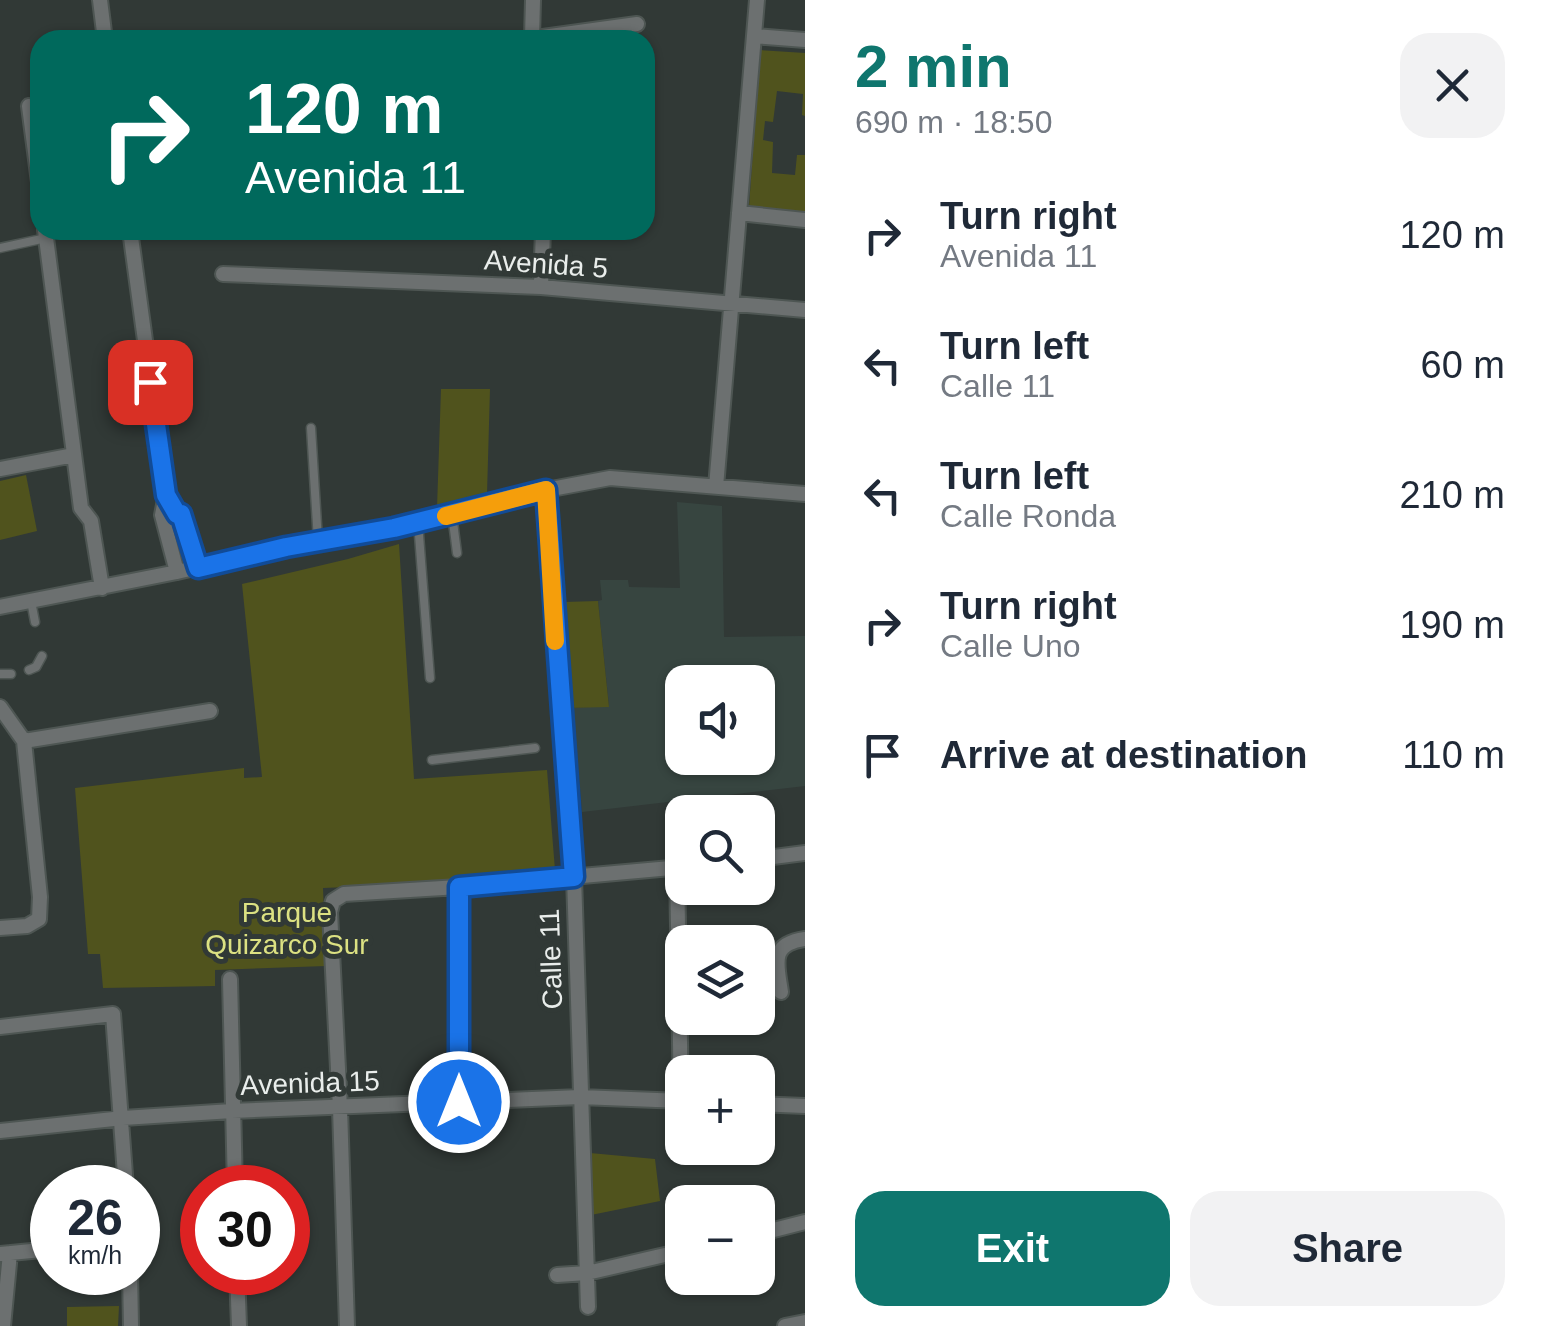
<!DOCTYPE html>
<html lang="en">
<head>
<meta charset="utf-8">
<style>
	body { margin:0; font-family:Helvetica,sans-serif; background:#f2f2f3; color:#1f2937; height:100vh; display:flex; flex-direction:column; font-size:38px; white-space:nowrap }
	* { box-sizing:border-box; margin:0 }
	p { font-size:32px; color:#747a83 }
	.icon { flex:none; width:55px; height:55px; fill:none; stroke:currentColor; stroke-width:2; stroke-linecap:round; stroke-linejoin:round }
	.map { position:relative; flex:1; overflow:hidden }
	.panel { display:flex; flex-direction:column; background:#fff; width:750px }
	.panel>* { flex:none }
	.banner { position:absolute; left:30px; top:30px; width:625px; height:210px; border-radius:30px; box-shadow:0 2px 8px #0004; background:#00695c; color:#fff; overflow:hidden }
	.buttons { position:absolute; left:665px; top:665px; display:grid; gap:20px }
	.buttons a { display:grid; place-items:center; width:110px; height:110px; border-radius:20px; background:#fff; box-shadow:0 2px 8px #0004; font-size:50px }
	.speed { position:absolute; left:30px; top:1165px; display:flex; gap:20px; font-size:50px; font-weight:700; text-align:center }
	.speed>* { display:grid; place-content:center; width:130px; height:130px; border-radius:50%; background:#fff; box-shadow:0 2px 8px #0004; line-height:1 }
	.speed small { font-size:25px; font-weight:400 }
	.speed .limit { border:15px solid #d22; background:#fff; color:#111 }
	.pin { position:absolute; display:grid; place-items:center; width:85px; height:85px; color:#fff; margin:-42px; border-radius:20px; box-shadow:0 5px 15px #0006 }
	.me { position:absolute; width:110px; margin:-55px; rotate:0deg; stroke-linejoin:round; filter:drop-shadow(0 0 8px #0008) }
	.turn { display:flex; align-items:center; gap:35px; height:210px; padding:0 50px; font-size:45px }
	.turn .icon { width:130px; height:130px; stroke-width:2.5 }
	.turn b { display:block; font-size:70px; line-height:85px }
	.round { display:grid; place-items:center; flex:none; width:105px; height:105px; border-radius:30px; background:#f2f2f3 }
	.headline { display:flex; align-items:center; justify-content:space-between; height:170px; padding:0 50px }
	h1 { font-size:60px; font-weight:800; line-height:75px; color:#0f766e }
	.cta { display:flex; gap:20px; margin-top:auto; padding:20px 50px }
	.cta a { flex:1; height:115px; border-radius:30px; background:#0f766e; color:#fff; font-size:40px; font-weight:800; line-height:115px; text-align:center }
	.cta a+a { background:#f2f2f3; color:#1f2937 }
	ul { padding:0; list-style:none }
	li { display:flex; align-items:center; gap:30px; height:130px; padding:0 50px }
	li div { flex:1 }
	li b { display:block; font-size:38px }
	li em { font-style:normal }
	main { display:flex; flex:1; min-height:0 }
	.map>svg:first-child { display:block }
	.built { fill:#374540; fill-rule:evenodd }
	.green { fill:#50531d }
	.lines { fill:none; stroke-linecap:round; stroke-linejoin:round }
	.lane-casing { stroke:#4e5653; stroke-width:11 }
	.street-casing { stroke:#4e5653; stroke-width:18 }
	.lane { stroke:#6c7070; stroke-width:8 }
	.street { stroke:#6c7070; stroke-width:14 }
	.route-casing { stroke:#114b97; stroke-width:25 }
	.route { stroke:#1a73e8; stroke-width:18 }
	.slow { stroke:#f59e0b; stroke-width:18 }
	.labels { text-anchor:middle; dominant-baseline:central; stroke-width:10; stroke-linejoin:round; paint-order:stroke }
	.street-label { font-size:28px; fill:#e9edeb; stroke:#313936 }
	.park-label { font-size:28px; fill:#dce182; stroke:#313936 }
</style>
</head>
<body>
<main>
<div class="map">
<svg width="805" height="1326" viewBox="0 0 805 1326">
	<rect width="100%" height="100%" fill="#313936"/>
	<!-- built -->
	<path class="built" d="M 677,502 L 722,506 L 724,637 L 805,636 L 805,786 L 582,812 L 575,731 L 569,723 L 568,708 L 609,706 L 598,601 L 602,600 L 600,580 L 628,580 L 629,587 L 680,588 ZM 682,682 L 758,682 L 758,758 L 682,758 Z"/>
	<!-- green -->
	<path class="green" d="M 760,50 L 805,53 L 805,116 L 802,115 L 803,94 L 777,91 L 773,122 L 765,121 L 763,140 L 773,142 L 772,173 L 795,175 L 797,155 L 805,155 L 805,212 L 749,207 Z
		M 441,389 L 490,389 L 487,494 L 437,508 Z
		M 26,475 L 37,531 L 0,540 L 0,481 Z
		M 399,544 L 414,779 L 547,770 L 555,870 L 548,879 L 323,888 L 326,966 L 215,970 L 215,986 L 103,988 L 100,954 L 88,954 L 75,788 L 244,768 L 244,778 L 262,777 L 242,584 L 348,559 Z
		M 598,601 L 609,707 L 568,708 L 564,602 Z
		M 590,1153 L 655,1159 L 660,1201 L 591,1215 Z
		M 119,1306 L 118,1326 L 67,1326 L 67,1307 Z"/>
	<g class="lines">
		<defs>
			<path id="lane" d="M 0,248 L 46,238
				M 311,428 L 318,541
				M 452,514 L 457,553
				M 418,522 L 430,678
				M 31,601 L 35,622
				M 29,670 L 36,667 L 42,656
				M 0,674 L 11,674
				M 432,760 L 535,748"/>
			<path id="street" d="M 100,0 L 105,40
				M 754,36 L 805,40
				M 532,38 L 533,0
				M 521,40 L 637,24
				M 29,106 L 40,190
				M 739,213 L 805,220
				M 45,230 L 81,508 L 91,521 L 102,588
				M 130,230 L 166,495 L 162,515 L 177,572
				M 223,274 L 541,287 L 805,310
				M 541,287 L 543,230
				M 0,469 L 74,455
				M 716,487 L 757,0
				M 546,490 L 555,636 L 574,877 L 588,1307
				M 166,495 L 177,514 L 181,514 L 198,568
				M 0,607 L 177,572 L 286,547 L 394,528 L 546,490 L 610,478 L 805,494
				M 0,707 L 24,741 L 40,897 L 39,919 L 27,926 L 0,928
				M 24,741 L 210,711
				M 758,859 L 805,853
				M 677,868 L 681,1101
				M 459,887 L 459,1102
				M 230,979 L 235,1188
				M 781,992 C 777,964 769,944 805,939
				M 0,1027 L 113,1014 L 126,1188
				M 758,1104 L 805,1106
				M 0,1131 L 123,1118 L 232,1111 L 580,1097 L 682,1101
				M 758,1234 L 805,1222
				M 0,1254 L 52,1249
				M 130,1272 L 131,1326
				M 237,1272 L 239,1326
				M 557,1275 L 587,1273 L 682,1251
				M 3,1326 L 10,1253
				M 347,1326 L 340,1108 L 330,912 L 333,901 L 344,894 L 459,887 L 682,867
				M 785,1326 L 805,1322"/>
		</defs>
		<!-- lane casing -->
		<use href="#lane" class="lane-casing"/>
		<!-- street casing -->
		<use href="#street" class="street-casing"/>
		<!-- lane -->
		<use href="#lane" class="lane"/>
		<!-- street -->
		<use href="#street" class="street"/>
	</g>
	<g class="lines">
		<defs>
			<path id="route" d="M 150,382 L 166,495 L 177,514 L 181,514 L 198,568 L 286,547 L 394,528 L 546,490 L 574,877 L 459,887 L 459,1102"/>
		</defs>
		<!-- route casing -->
		<use href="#route" class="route-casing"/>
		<!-- route -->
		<use href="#route" class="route"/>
		<!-- slow -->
		<path class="slow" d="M 446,516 L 546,490 L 555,641"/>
	</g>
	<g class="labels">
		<!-- street labels -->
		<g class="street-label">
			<text transform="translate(546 264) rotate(4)">Avenida 5</text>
			<text transform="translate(551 959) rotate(-92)">Calle 11</text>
			<text transform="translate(310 1083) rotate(-2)">Avenida 15</text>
		</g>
		<!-- park labels -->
		<g class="park-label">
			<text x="287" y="912">Parque<tspan x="287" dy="32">Quizarco Sur</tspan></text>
		</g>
	</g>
</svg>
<div class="buttons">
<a><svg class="icon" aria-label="sound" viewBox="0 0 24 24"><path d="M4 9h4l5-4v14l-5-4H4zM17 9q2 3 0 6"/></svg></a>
<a><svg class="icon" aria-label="search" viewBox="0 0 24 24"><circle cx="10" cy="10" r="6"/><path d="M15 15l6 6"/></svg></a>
<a><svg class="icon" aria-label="layers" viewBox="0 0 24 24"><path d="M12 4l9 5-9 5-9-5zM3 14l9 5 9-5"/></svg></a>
<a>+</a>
<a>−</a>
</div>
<div class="speed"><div>26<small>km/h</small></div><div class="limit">30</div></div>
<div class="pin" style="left:150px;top:382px;background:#d93025"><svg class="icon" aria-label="arrive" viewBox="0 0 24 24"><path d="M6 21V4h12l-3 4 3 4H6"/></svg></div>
<svg class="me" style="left:459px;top:1102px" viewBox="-20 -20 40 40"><circle r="17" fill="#1a73e8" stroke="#fff" stroke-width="3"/><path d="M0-11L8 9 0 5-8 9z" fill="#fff"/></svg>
<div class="banner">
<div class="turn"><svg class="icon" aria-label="right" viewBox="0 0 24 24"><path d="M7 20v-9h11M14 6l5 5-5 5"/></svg><div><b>120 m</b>Avenida 11</div></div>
</div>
</div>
<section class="panel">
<div class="headline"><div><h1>2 min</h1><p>690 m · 18:50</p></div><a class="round"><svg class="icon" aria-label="close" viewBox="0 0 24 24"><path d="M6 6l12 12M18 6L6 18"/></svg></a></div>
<ul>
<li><svg class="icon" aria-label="right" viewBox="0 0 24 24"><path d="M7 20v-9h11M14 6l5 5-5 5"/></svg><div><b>Turn right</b><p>Avenida 11</p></div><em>120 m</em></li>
<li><svg class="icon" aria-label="left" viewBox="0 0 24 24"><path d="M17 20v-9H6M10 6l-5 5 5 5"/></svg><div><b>Turn left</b><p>Calle 11</p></div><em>60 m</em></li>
<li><svg class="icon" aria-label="left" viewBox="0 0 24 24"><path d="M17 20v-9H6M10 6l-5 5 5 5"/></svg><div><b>Turn left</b><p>Calle Ronda</p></div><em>210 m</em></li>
<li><svg class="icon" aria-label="right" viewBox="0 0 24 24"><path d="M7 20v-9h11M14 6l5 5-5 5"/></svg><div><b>Turn right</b><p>Calle Uno</p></div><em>190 m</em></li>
<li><svg class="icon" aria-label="arrive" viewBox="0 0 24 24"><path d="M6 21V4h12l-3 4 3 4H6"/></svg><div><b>Arrive at destination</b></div><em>110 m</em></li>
</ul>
<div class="cta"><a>Exit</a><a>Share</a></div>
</section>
</main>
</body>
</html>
